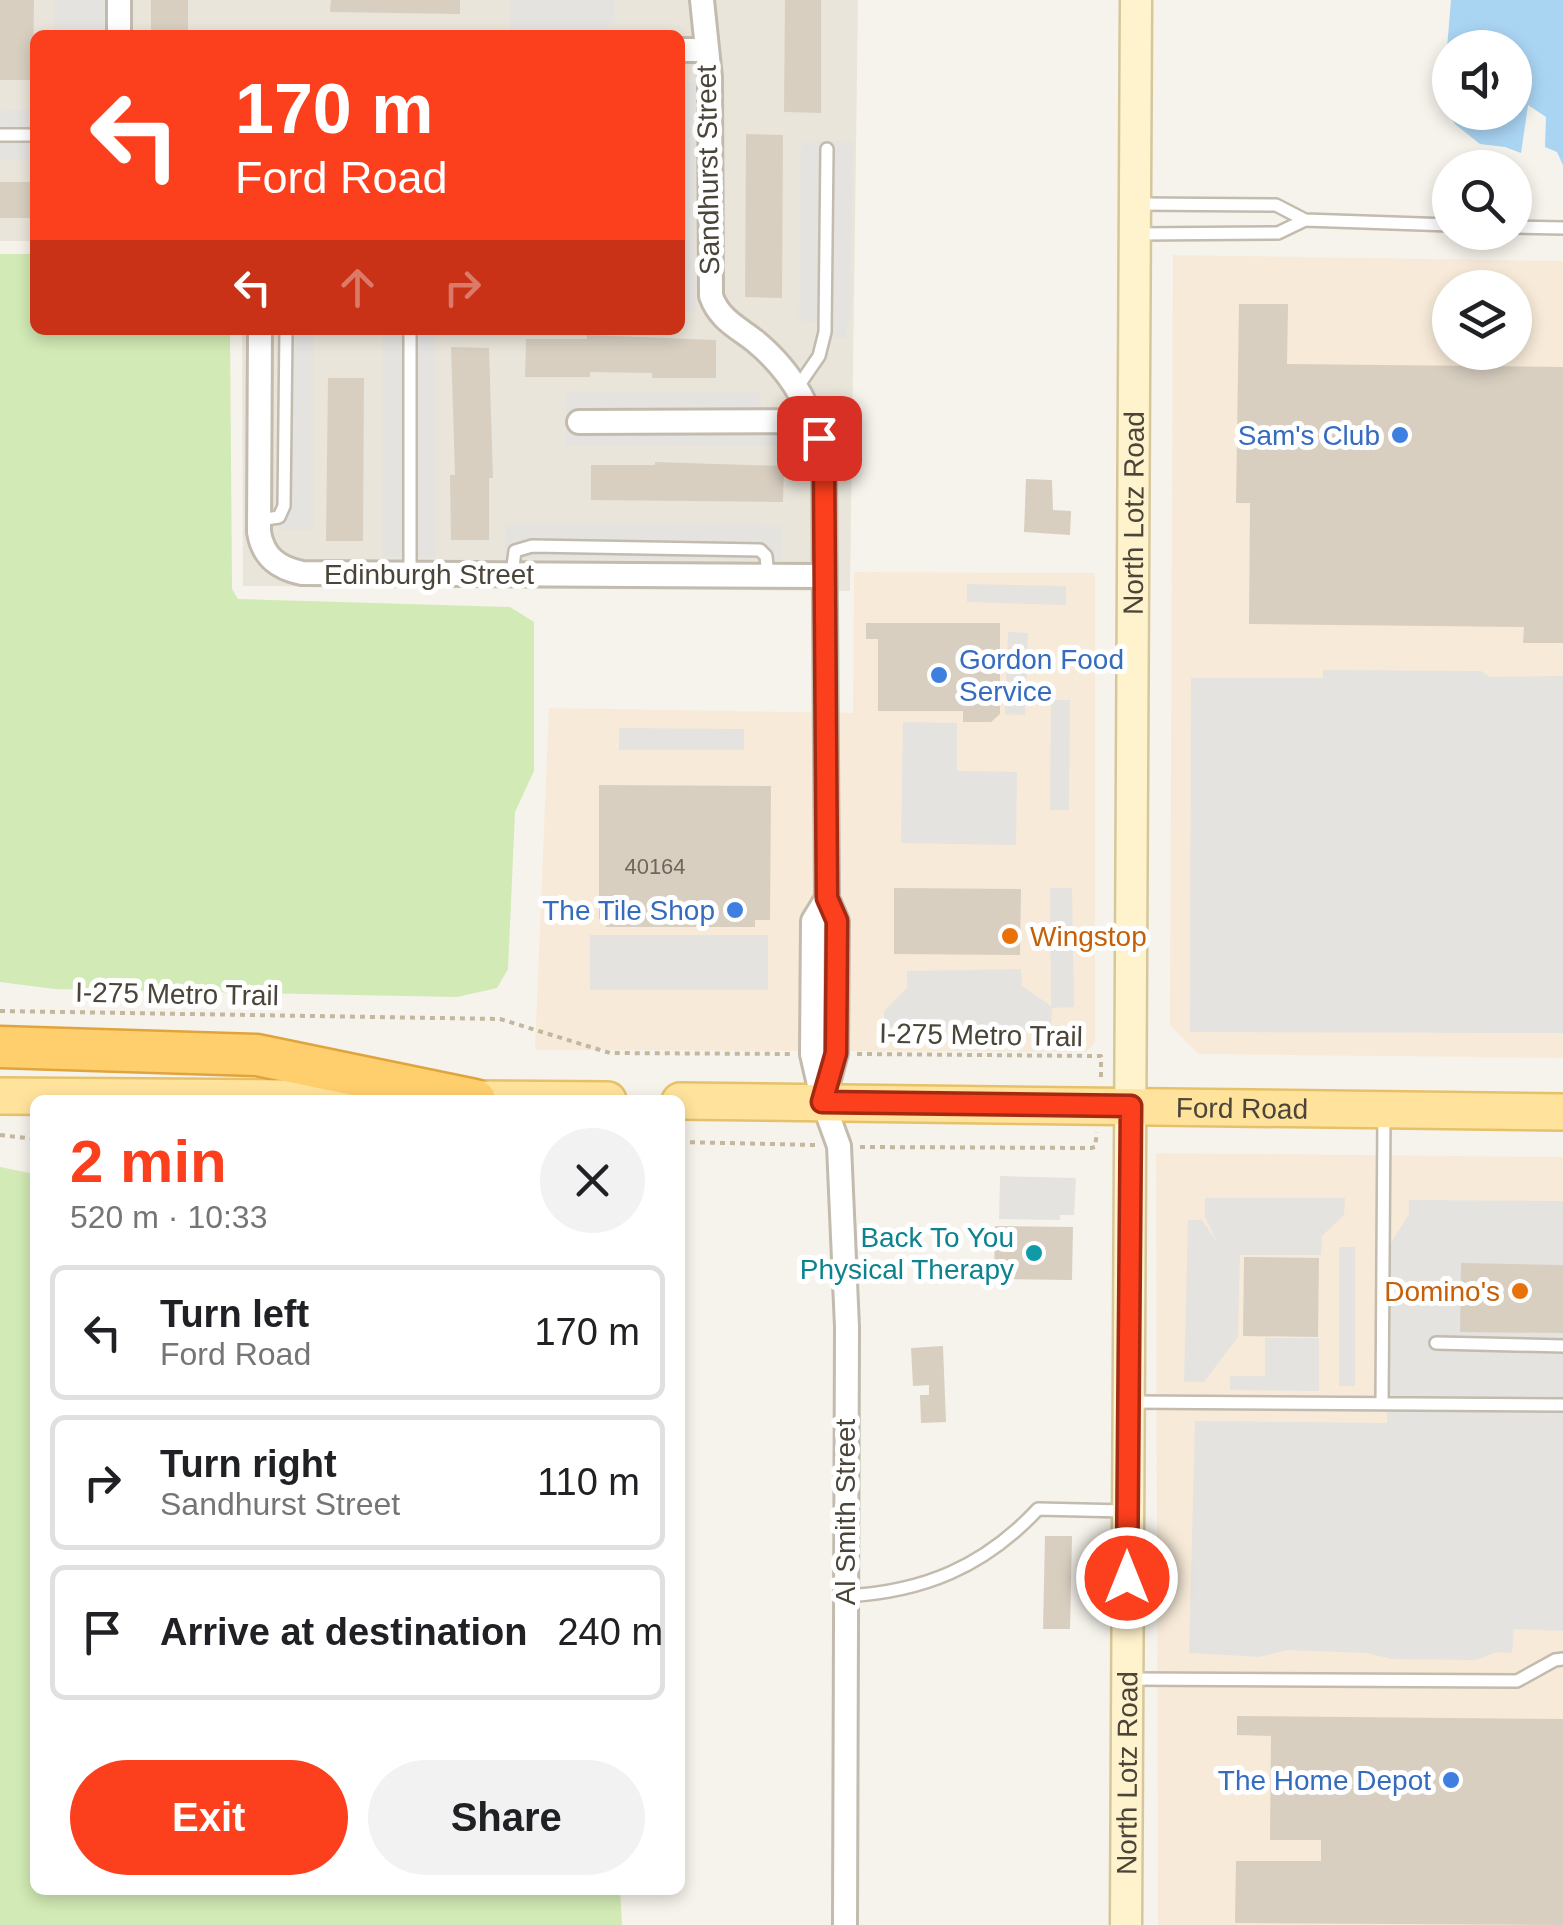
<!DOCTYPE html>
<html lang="en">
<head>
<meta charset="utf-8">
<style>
	body { margin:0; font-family:Arial,sans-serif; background:#f2f2f2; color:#202124; height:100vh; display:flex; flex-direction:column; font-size:38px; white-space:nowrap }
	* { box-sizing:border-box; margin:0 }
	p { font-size:32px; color:#757577 }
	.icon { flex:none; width:55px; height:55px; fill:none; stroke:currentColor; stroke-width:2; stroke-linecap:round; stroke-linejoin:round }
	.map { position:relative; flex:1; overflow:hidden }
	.panel { position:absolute; left:30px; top:1095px; width:655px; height:800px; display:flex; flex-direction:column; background:#fff; border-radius:15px; box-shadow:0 5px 15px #0003 }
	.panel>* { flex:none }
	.top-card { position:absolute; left:30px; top:30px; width:655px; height:305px; border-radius:15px; box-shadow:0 5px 15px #0003; background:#fc3f1d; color:#fff; overflow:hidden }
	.tools { position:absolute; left:1432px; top:30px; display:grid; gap:20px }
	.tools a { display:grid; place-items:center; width:100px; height:100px; border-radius:50%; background:#fff; box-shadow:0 5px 15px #0003; font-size:50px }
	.pin { position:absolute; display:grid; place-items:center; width:85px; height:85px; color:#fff; margin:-42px; border-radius:20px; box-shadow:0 5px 15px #0006 }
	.me { position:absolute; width:110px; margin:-55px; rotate:0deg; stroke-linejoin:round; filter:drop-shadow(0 0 8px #0008) }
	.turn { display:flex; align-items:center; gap:35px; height:210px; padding:0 40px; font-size:45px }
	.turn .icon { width:130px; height:130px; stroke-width:2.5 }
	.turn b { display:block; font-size:70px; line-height:85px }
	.lanes { display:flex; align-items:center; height:95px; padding:0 40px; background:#0003; justify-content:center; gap:50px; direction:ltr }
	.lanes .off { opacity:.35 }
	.round { display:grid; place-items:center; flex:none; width:105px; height:105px; border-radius:52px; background:#f2f2f2 }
	.summary { display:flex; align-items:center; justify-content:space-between; height:170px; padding:0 40px }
	h1 { font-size:60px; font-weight:600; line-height:75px; color:#fc3f1d }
	.action { display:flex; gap:20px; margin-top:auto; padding:20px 40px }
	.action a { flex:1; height:115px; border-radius:60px; background:#fc3f1d; color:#fff; font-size:40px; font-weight:600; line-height:115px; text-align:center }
	.action a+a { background:#f2f2f2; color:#202124 }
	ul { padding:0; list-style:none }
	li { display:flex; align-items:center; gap:30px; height:135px; margin:0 20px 15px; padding:0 20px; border:5px solid #e0e0e0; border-radius:15px }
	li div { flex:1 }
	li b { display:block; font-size:38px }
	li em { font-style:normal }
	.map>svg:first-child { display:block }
	.residential { fill:#eae5da }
	.commercial { fill:#f7ead8; fill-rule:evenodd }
	.green { fill:#d2eab5 }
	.parking { fill:#e5e3e0 }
	.water { fill:#a9d4f2; fill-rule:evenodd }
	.building { fill:#d8cfc1 }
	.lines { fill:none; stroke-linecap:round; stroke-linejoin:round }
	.lane-casing { stroke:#c2bbae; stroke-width:16 }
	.street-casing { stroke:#c2bbae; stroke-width:28 }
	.secondary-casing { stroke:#d6c79b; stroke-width:35 }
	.primary-casing { stroke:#e6c16a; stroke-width:40 }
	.highway-casing { stroke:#e0a43c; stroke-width:45 }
	.path { stroke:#c4b79f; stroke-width:4; stroke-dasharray:5 5; stroke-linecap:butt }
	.lane { stroke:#fff; stroke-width:11 }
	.street { stroke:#fff; stroke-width:22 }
	.secondary { stroke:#fff3cd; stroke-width:30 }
	.primary { stroke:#ffe39c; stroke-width:35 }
	.highway { stroke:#ffcf6e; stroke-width:40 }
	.route-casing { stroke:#a42913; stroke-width:25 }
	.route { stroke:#fc3f1d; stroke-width:18 }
	.shop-dot { fill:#3f7fe0; stroke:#fff; stroke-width:4 }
	.food-dot { fill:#e8710a; stroke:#fff; stroke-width:4 }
	.culture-dot { fill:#0f9aa8; stroke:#fff; stroke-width:4 }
	.labels { text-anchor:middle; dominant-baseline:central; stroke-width:10; stroke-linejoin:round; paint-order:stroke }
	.number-label { font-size:22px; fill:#6e675b }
	.street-label { font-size:28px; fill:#4b4439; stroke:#fff }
	.shop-label { font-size:28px; fill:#366cbe; stroke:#fff; text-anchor:end }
	.food-label { font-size:28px; fill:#c56008; stroke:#fff; text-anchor:start }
	.culture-label { font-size:28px; fill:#0d838f; stroke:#fff; text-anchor:end }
</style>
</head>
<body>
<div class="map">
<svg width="1563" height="1925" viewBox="0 0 1563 1925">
	<rect width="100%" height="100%" fill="#f6f3ec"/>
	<!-- residential -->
	<path class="residential" d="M 0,0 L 858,0 L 850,591 L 243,586 L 242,330 L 680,330 L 680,35 L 35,35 L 35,241 L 0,241 Z"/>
	<!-- commercial -->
	<path class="commercial" d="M 1173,255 L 1563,261 L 1563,1058 L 1198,1054 L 1170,1025 ZM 1450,288 L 1515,288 L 1515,352 L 1450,352 Z
		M 854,572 L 1095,573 L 1095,1042 L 1086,1052 L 535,1050 L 549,708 L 853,713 Z
		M 1156,1153 L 1563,1157 L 1563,1925 L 1158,1925 Z"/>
	<!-- green -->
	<path class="green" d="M 0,254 L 35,254 L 35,330 L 230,330 L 232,589 L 238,599 L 510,607 L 534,622 L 534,771 L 515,812 L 508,969 L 497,988 L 457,997 L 55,989 L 0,982 Z
		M 0,1167 L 35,1174 L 35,1890 L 620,1890 L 622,1925 L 0,1925 Z"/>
	<!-- parking -->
	<path class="parking" d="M 54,0 L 105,0 L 105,35 L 54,35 Z
		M 510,0 L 615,0 L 615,19 L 608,27 L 608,35 L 510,35 Z
		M 680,83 L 696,83 L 695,311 L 680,312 Z
		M 0,109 L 35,110 L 35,159 L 0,159 Z
		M 801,141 L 853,141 L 851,322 L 847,323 L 847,338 L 818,338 L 818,322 L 799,321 Z
		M 278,330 L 314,330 L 314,530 L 279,530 Z
		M 383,330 L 436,330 L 436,558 L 382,557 Z
		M 566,393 L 760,393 L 761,412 L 780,412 L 779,446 L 566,446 Z
		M 505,523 L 782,525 L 781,560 L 505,558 Z
		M 967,584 L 1066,586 L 1066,605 L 967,602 Z
		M 1008,632 L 1028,633 L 1025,715 L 1005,714 Z
		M 1323,670 L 1481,671 L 1490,677 L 1563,676 L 1563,1033 L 1190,1032 L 1191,678 L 1323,678 Z
		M 1051,700 L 1070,700 L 1069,810 L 1050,810 Z
		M 903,722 L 957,723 L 957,771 L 1017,772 L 1016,845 L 901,843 Z
		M 619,728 L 744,729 L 744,750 L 619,750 Z
		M 1050,888 L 1072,888 L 1074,1007 L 1052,1008 L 1051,1031 L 884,1027 L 884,1011 L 907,988 L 907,971 L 1021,969 L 1022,986 L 1051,1006 Z
		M 590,935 L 768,935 L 768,990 L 590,990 Z
		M 1000,1176 L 1076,1178 L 1074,1215 L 1060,1215 L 1060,1220 L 999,1219 Z
		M 1205,1198 L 1345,1198 L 1344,1215 L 1322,1236 L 1321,1255 L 1240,1255 L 1238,1337 L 1204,1382 L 1184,1382 L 1188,1220 L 1202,1220 L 1217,1242 L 1205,1217 Z
		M 1409,1200 L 1563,1201 L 1563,1631 L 1514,1629 L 1512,1653 L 1497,1652 L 1476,1660 L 1392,1659 L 1367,1653 L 1288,1650 L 1259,1657 L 1189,1653 L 1195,1421 L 1387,1423 L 1391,1243 L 1409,1214 Z
		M 1339,1247 L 1355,1247 L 1355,1386 L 1339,1386 Z
		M 1265,1338 L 1319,1338 L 1319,1391 L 1230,1390 L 1230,1376 L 1265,1376 Z"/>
	<!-- water -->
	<path class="water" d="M 1451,0 L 1563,0 L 1563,165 L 1557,152 L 1545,147 L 1546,117 L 1528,105 L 1521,153 L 1505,147 L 1480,144 L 1456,125 L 1443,108 L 1438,94 L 1446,60 ZM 1450,48 L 1515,48 L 1515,112 L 1450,112 Z"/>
	<!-- building -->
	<path class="building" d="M 0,0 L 34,0 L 33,80 L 0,80 Z
		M 151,0 L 188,0 L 188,35 L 151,35 Z
		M 331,0 L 460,0 L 460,14 L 330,12 Z
		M 785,0 L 821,0 L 821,113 L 784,112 Z
		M 746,134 L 783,135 L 782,298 L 745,297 Z
		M 0,182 L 35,182 L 35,218 L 0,218 Z
		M 1239,304 L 1288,304 L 1287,364 L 1563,367 L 1563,643 L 1523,643 L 1524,627 L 1249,624 L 1250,503 L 1236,503 Z
		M 587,335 L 716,340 L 716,378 L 652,378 L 652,373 L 590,372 L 590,377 L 525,377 L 526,339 L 587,339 Z
		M 451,347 L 489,348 L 493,478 L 489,478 L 489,540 L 451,540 L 450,475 L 455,475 Z
		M 328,378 L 364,378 L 363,541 L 326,541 Z
		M 655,462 L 784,466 L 783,502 L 591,500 L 591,465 L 655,465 Z
		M 1026,479 L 1052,480 L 1053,510 L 1071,511 L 1070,535 L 1024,532 Z
		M 866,623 L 1000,623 L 1000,714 L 991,722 L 963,722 L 963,711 L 878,711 L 878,639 L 866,639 Z
		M 599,785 L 771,786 L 770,920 L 755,920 L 755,927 L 606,927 L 606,919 L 599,919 Z
		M 894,888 L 1021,889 L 1020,955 L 894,954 Z
		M 995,1226 L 1073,1227 L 1072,1280 L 994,1279 Z
		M 1244,1257 L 1319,1258 L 1318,1337 L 1243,1336 Z
		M 1461,1263 L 1563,1265 L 1563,1333 L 1460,1332 Z
		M 943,1346 L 946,1422 L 921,1423 L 920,1395 L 929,1395 L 929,1385 L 913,1386 L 911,1348 Z
		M 1045,1536 L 1072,1536 L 1070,1629 L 1043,1629 Z
		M 1237,1716 L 1563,1719 L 1563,1925 L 1235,1923 L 1236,1861 L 1321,1861 L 1321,1840 L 1270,1840 L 1271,1736 L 1237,1735 Z"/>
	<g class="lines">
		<defs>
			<path id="lane" d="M 0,135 L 35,135
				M 1305,220 L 1450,225
				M 1515,227 L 1563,228
				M 1137,234 L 1278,233 L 1305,220 L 1276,205 L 1137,204
				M 410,330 L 410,573
				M 797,388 L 819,356 L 825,332 L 827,149
				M 259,520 L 279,517 L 284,506 L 286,330
				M 512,574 L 515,551 L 532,546 L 760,550 L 766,556 L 768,576
				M 1436,1343 L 1563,1346
				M 1132,1402 L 1563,1405
				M 1382,1404 L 1384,1114
				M 845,1596 C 923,1592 984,1567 1038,1509 L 1125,1511
				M 1130,1679 L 1517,1681 L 1555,1660 L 1563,1659"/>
			<path id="street" d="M 702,0 L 710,77 L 711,296 C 719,319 737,327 755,341 C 795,374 815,414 824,464 L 827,898 L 837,921 L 836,1053 L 823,1102 L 812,1054 L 813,921 L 827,898
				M 119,35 L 119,0
				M 680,50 L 707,50
				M 260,330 L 259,532 C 263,557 278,568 302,573 L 824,576
				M 579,422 L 814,421
				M 823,1102 L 839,1146 L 847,1327 L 845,1925"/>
			<g id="secondary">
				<path id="s1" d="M 1126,1925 L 1136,0"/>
			</g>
			<g id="primary">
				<path d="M 0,1096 L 608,1100"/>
				<path id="s2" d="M 680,1101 L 1563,1112"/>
			</g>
			<path id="highway" d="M 0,1047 L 257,1055 L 475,1100"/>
		</defs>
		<!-- lane casing -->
		<use href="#lane" class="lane-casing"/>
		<!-- street casing -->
		<use href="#street" class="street-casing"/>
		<!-- secondary casing -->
		<use href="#secondary" class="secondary-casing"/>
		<!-- primary casing -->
		<use href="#primary" class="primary-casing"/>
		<!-- highway casing -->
		<use href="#highway" class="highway-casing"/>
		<!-- path -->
		<path class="path" d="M 0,1011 L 500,1019 L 610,1053 L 793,1054
			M 857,1054 L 1101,1056 L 1101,1078
			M 0,1135 L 35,1139
			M 680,1142 L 815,1145
			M 860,1147 L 1091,1148 L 1095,1147 L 1097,1132"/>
		<!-- lane -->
		<use href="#lane" class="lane"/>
		<!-- street -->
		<use href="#street" class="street"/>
		<!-- secondary -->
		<use href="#secondary" class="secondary"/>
		<!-- primary -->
		<use href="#primary" class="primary"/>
		<!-- highway -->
		<use href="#highway" class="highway"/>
	</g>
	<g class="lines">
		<defs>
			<path id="route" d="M 819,438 L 824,464 L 827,898 L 837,921 L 836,1053 L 822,1102 L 1131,1106 L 1127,1578"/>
		</defs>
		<!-- route casing -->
		<use href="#route" class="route-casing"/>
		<!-- route -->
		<use href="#route" class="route"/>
	</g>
	<!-- markers -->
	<g class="shop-dot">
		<circle cx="1400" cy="435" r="10"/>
		<circle cx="939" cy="675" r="10"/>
		<circle cx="735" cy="910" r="10"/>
		<circle cx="1451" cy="1780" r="10"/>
	</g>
	<g class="food-dot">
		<circle cx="1010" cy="936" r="10"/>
		<circle cx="1520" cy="1291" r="10"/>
	</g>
	<circle class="culture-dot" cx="1034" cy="1253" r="10"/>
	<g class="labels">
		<!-- number labels -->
		<g class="number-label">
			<text x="655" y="866">40164</text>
		</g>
		<!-- street labels -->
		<g class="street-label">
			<text transform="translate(708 170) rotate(-91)">Sandhurst Street</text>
			<text stroke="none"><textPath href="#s1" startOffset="1412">North Lotz Road</textPath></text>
			<text x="429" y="574">Edinburgh Street</text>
			<text transform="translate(177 994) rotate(1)">I-275 Metro Trail</text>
			<text transform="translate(981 1035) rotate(1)">I-275 Metro Trail</text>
			<text stroke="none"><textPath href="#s2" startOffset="562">Ford Road</textPath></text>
			<text transform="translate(845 1512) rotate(-90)">Al Smith Street</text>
			<text stroke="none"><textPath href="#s1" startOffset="152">North Lotz Road</textPath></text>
		</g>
		<!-- shop labels -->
		<g class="shop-label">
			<text x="1380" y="435">Sam's Club</text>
			<text x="959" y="659" text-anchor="start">Gordon Food<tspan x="959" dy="32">Service</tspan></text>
			<text x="715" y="910">The Tile Shop</text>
			<text x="1431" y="1780">The Home Depot</text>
		</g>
		<!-- food labels -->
		<g class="food-label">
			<text x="1030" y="936">Wingstop</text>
			<text x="1500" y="1291" text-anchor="end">Domino's</text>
		</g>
		<!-- culture labels -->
		<g class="culture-label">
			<text x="1014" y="1237">Back To You<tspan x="1014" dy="32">Physical Therapy</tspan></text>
		</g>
	</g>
</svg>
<div class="tools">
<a><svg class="icon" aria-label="sound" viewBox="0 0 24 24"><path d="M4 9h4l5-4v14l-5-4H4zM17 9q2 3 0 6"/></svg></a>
<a><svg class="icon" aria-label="search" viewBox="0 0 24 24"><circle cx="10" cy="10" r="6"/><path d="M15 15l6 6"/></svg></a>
<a><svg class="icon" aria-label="layers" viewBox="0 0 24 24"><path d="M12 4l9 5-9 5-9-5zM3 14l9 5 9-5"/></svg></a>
</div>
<div class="pin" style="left:819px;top:438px;background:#d93025"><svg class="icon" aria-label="arrive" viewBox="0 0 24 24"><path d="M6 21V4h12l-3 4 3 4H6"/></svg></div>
<svg class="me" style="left:1127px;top:1578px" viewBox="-20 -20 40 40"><circle r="17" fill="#fc3f1d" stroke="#fff" stroke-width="3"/><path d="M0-11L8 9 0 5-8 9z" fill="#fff"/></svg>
<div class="top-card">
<div class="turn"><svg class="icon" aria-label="left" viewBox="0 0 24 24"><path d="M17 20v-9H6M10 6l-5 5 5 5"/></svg><div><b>170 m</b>Ford Road</div></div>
<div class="lanes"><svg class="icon" aria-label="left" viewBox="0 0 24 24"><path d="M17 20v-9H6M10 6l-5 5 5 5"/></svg><svg class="icon off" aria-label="ahead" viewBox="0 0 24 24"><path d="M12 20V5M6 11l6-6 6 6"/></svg><svg class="icon off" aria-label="right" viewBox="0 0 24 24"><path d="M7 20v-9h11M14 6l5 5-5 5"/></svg></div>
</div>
<section class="panel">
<div class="summary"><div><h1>2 min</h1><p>520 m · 10:33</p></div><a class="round"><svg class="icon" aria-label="close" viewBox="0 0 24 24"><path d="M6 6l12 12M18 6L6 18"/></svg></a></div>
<ul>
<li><svg class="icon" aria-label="left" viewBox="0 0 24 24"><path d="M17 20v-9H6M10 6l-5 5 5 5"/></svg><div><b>Turn left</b><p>Ford Road</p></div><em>170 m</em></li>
<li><svg class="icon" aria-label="right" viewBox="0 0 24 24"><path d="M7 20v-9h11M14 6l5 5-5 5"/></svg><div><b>Turn right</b><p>Sandhurst Street</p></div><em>110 m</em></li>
<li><svg class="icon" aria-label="arrive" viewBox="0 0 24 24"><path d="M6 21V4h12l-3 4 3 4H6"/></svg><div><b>Arrive at destination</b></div><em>240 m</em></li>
</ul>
<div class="action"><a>Exit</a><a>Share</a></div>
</section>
</div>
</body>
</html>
